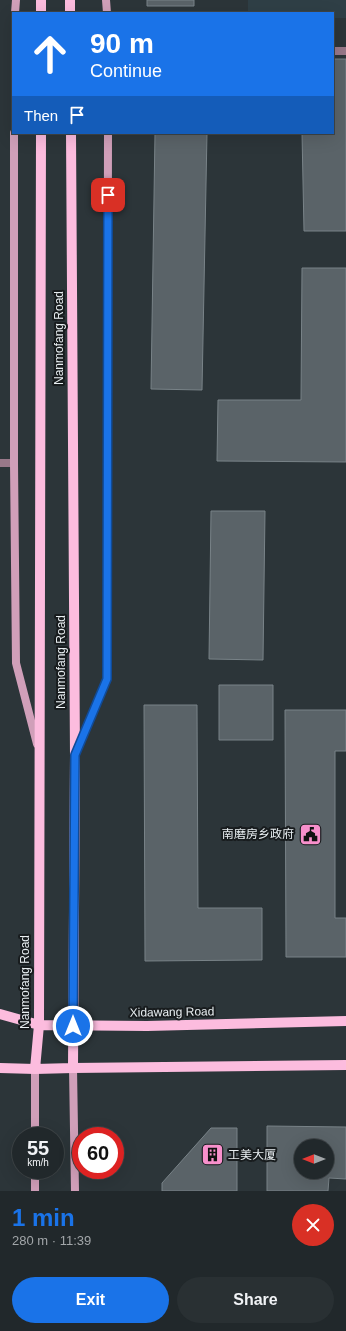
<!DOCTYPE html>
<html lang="en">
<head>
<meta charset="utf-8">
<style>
	body { margin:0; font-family:Arial,"Noto Sans SC",sans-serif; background:#293033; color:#f1f3f6; height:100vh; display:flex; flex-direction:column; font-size:15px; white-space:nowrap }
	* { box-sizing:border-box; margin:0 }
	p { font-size:13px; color:#a2a6a9 }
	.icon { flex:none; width:22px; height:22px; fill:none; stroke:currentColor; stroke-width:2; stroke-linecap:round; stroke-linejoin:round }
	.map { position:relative; height:1191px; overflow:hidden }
	.side { display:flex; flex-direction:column; background:#21282b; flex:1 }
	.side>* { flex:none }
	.hud { position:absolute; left:12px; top:12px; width:322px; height:122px; border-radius:0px; box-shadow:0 4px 16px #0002,0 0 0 1px #3e4447; background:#1a73e8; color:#fff; overflow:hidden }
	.needle { width:26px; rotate:270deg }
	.fabs { position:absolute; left:294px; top:1139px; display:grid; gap:8px }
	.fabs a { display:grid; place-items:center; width:40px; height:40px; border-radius:50%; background:#21282b; box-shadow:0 4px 16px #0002,0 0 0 1px #3e4447; font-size:20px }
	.speed { position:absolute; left:12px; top:1127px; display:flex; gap:8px; font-size:20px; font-weight:700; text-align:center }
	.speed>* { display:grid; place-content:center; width:52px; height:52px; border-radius:50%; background:#21282b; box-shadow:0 4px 16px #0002,0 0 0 1px #3e4447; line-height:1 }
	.speed small { font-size:10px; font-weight:400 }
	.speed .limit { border:6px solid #d22; background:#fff; color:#111 }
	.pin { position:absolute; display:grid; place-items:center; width:34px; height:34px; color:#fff; margin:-17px; border-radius:8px; box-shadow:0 2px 6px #0006 }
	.me { position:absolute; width:44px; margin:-22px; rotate:0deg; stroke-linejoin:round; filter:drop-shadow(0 0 3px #0008) }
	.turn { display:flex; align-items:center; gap:14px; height:84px; padding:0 12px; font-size:18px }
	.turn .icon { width:52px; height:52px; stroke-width:2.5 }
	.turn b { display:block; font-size:28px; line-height:34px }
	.then { display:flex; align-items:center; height:38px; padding:0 12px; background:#0003; gap:8px; font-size:15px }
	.round { display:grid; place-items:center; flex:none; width:42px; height:42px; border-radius:21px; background:#293033 }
	.summary { display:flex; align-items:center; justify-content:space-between; height:68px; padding:0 12px }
	h1 { font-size:24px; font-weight:700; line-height:30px; color:#1a73e8 }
	.primary-button { display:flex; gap:8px; margin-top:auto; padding:8px 12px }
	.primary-button a { flex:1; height:46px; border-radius:24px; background:#1a73e8; color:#fff; font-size:16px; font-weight:700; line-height:46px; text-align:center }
	.primary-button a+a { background:#293033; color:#f1f3f6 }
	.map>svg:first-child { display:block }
	.built { fill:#2f3f46 }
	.building { fill:#5a6368; stroke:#798388; fill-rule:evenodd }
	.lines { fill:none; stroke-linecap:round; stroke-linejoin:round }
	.lane { stroke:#987889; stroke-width:8 }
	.street { stroke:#987889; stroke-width:8 }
	.secondary { stroke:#d09fb9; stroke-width:8 }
	.primary { stroke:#fcbcde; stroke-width:10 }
	.route-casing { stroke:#114b97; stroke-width:10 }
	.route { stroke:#1a73e8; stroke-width:7 }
	.labels { text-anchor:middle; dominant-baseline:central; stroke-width:4; stroke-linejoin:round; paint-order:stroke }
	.street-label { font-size:12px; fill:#e8eef1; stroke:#181c1e }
	.poi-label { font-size:12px; fill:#e8eef1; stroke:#181c1e; text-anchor:end }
</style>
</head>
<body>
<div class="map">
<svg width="346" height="1191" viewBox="0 0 346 1191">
	<rect width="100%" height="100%" fill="#2c3539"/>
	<!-- built -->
	<path class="built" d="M 248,0 L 346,0 L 346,18 L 333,18 L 333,13 L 248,13 Z"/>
	<!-- building -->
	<path class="building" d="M 147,0 L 194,0 L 194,6 L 147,6 Z
		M 333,59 L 346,59 L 346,231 L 304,231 L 302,133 L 333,133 Z
		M 155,133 L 207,133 L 202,390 L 151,389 Z
		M 302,268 L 346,268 L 346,462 L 217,461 L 218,400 L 301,400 Z
		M 211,511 L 265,511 L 263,660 L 209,659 Z
		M 219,685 L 273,685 L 273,740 L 219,740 Z
		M 144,705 L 197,705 L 198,908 L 262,908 L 262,960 L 145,961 Z
		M 285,710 L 346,710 L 346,751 L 335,751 L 335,918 L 346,918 L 346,957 L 286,957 Z
		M 267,1126 L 346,1127 L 346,1179 L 329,1178 L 328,1191 L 267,1191 ZM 301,1146 L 327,1146 L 327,1172 L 301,1172 Z
		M 211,1128 L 237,1128 L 237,1191 L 162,1191 L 162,1183 Z"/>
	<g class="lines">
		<!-- lane -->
		<path class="lane" d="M 0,463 L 14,463"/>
		<!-- street -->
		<path class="street" d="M 333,51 L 346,51"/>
		<!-- secondary -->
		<path class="secondary" d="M 106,0 L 107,13
			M 15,13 L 16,0
			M 14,133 L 14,463 L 16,663 L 37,744
			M 76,752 L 107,679 L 108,133
			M 73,1068 L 75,1191
			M 35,1069 L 35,1136
			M 35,1170 L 35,1191"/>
		<!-- primary -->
		<path class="primary" d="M 70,0 L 70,13
			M 41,13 L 41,0
			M 71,133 L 75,755 L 73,1068
			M 0,1014 L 39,1025 L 147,1026 L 346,1021
			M 0,1068 L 35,1069 L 73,1068 L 346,1065
			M 35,1069 L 39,1025 L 41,133"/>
	</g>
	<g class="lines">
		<defs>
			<path id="route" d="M 73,1026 L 75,755 L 107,679 L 108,195"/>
		</defs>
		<!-- route casing -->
		<use href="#route" class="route-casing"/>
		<!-- route -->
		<use href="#route" class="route"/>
	</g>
	<!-- icons -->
	<defs>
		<symbol id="civic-square" viewBox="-11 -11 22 22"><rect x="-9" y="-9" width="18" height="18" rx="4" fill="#f890cc" stroke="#181c1e"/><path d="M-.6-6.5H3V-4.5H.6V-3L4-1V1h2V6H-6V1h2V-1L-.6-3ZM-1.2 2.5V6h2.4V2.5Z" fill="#111"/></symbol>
		<symbol id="building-square" viewBox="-11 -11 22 22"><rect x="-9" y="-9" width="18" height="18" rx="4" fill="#f890cc" stroke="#181c1e"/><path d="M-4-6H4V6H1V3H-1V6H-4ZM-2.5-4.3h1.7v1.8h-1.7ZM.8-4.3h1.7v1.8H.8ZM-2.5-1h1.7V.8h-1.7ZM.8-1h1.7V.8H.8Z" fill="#111"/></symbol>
	</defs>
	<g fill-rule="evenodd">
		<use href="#civic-square" x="298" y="822" width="25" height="25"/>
		<use href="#building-square" x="200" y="1142" width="25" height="25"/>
	</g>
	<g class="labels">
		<!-- street labels -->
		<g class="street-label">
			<text transform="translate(59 338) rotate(-90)">Nanmofang Road</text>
			<text transform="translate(61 662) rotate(-90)">Nanmofang Road</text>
			<text transform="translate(25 982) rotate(-90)">Nanmofang Road</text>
			<text transform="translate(172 1012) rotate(-1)">Xidawang Road</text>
		</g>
		<!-- poi labels -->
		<g class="poi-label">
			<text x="294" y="834">南磨房乡政府</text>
			<text x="228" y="1155" text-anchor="start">工美大厦</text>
		</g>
	</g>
</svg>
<div class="fabs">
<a><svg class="needle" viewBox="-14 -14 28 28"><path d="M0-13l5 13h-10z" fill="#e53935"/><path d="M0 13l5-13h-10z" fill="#a2a6a9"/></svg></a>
</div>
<div class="speed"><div>55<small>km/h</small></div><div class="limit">60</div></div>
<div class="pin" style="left:108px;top:195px;background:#d93025"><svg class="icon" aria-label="arrive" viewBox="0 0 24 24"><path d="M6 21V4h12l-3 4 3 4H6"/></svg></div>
<svg class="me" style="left:73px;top:1026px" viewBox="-20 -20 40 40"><circle r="17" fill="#1a73e8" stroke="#fff" stroke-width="3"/><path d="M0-11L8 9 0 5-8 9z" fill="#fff"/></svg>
<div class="hud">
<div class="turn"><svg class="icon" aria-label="ahead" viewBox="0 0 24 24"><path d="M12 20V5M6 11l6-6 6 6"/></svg><div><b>90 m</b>Continue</div></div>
<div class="then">Then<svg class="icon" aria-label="arrive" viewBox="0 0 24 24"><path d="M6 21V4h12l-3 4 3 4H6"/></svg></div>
</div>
</div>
<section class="side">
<div class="summary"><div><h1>1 min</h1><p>280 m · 11:39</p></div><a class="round" style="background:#d93025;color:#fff"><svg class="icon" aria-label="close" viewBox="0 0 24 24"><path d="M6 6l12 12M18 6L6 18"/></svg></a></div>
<div class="primary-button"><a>Exit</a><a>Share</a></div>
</section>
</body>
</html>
